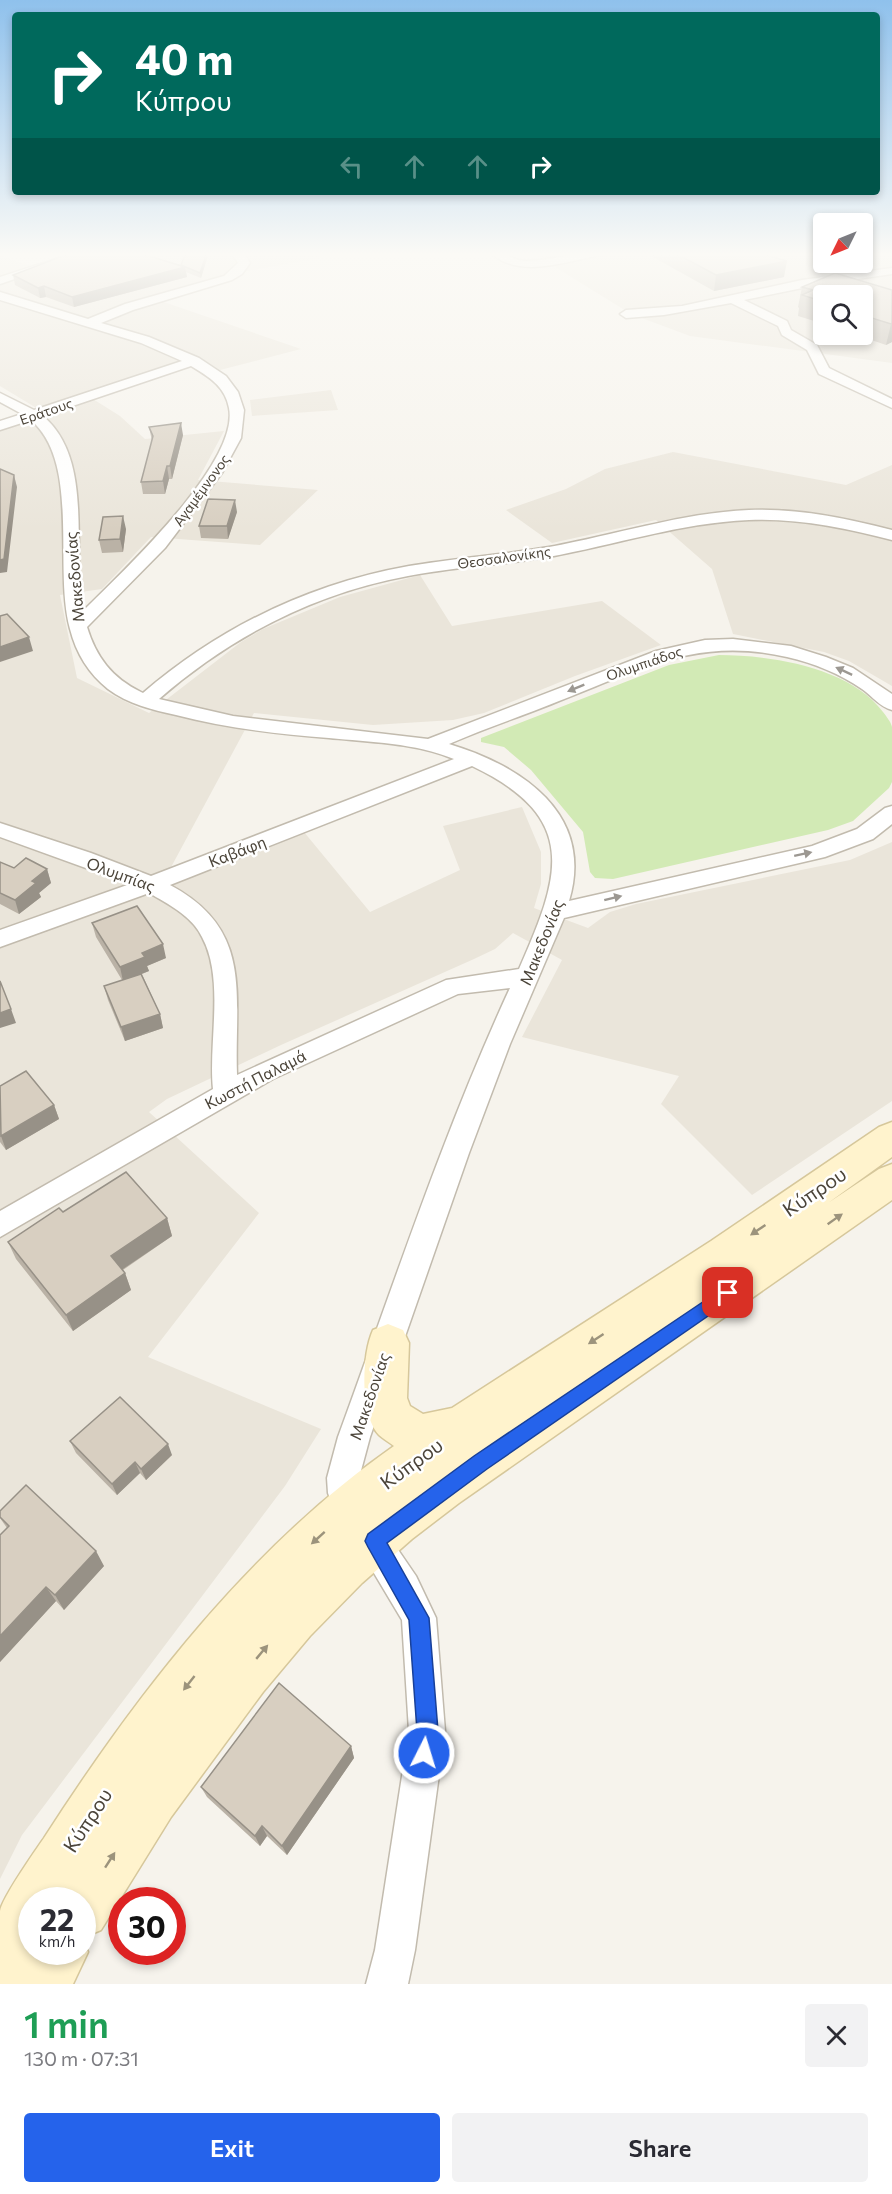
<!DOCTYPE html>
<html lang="en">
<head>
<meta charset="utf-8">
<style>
	body { margin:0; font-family:Commissioner,sans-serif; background:#f2f2f3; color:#2b2b33; height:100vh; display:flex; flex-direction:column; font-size:22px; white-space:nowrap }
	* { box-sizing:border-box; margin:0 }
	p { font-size:20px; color:#7c7c81 }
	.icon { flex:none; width:33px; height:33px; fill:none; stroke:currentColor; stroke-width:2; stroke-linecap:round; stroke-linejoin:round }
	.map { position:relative; height:1984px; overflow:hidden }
	.panel { display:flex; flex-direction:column; background:#fff; flex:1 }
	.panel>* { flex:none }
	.hud { position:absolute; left:12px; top:12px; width:868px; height:183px; border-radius:6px; box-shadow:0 3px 9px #0003; background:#00695c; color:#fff; overflow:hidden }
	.needle { width:39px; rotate:227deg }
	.tools { position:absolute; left:813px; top:213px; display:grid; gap:12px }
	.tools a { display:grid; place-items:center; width:60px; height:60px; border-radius:6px; background:#fff; box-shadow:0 3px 9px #0003; font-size:30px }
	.speed { position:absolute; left:18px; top:1887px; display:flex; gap:12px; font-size:30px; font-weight:700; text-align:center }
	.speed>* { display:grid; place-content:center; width:78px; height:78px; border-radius:50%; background:#fff; box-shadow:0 3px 9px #0003; line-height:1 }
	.speed small { font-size:15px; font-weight:400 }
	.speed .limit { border:9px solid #d22; background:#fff; color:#111 }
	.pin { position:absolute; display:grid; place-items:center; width:51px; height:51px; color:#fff; margin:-26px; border-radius:12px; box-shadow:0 3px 9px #0006 }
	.me { position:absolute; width:66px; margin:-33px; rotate:5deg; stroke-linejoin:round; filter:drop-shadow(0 0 4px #0008) }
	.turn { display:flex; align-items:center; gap:21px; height:126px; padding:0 24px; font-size:27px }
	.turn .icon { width:78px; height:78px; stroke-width:2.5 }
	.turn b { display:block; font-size:42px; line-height:51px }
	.lanes { display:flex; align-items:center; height:57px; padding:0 24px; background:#0003; justify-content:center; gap:30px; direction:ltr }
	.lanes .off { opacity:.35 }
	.round { display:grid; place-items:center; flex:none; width:63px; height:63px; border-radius:6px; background:#f2f2f3 }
	.overview { display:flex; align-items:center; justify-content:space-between; height:102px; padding:0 24px }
	h1 { font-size:36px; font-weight:600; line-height:45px; color:#1e9e55 }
	.cta { display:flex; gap:12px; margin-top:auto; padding:12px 24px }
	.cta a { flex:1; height:69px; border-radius:6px; background:#2563eb; color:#fff; font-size:24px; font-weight:600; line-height:69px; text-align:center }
	.cta a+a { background:#f2f2f3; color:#2b2b33 }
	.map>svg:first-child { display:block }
	.residential { fill:#eae5da; fill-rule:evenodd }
	.green { fill:#d2eab5 }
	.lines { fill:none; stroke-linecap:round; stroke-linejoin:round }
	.street-casing { stroke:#c2bbae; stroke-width:3 }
	.secondary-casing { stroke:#d6c79b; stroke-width:3 }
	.street { fill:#fff; fill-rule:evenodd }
	.secondary { fill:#fff3cd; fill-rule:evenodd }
	.wall { fill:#bab2a6 }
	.shaded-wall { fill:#979187 }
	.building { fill:#d8cfc1; stroke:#979187; stroke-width:1.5 }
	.oneway { fill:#9c9892 }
	.oneway2 { fill:#9c937c }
	.route { fill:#2563eb; stroke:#184099; stroke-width:1.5 }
	.labels { text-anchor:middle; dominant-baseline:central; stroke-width:5; stroke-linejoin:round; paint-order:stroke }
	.far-street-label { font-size:14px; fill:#4b4439; stroke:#fff }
	.street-label { font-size:16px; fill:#4b4439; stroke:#fff }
	.near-street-label { font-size:20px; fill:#4b4439; stroke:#fff }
</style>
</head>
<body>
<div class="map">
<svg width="892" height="1984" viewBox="0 0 892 1984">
	<rect width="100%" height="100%" fill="#f6f3ec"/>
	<!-- residential -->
	<path class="residential" d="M 97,252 L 316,252 L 320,258 L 225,275 L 149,297 L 301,349 L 220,370 L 198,356 L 85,394 L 120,416 L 145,439 L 224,431 L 198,480 L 318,490 L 260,545 L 151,537 L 102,589 L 60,595 L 77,678 L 149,713 L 241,642 L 263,629 L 340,597 L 420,575 L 452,626 L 602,601 L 661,645 L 575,676 L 484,713 L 453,720 L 373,725 L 254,713 L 169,871 L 304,832 L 370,912 L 460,870 L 443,826 L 522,807 L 541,852 L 541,884 L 534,908 L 588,928 L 610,912 L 636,904 L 850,860 L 892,842 L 892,1101 L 752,1195 L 661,1104 L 679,1076 L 522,1037 L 562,960 L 513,933 L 495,949 L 474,959 L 281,1045 L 167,1099 L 149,1112 L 259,1213 L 148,1357 L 321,1429 L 285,1486 L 22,1835 L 0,1879 L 0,431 L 48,415 L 0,386 L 0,256 L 45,270 Z
		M 531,252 L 823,252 L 824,262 L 862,262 L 863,252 L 892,252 L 892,363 L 690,336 L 631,314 ZM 824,296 L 862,296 L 862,334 L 824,334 Z
		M 331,390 L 338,410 L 252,416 L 250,400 Z
		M 673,452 L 846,485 L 892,465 L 892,686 L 849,661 L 824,652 L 733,634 L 712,569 L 656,520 L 552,543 L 506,510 L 566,489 L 605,469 Z"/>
	<!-- green -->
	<path class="green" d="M 719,655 C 770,655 850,667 883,712 C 886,716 891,722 892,727 C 892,744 892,765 892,782 L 889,788 L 853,821 L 828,830 L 613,879 L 595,878 L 590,872 L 583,832 L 531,770 L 504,747 L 481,742 L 481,738 L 669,665 Z"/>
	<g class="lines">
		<defs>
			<path id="street" d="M 77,252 L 94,252 L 0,284 L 0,277 Z
				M 231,252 L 243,252 L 250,263 L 242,274 L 232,280 L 133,310 L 101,323 L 149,337 L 199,358 L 226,376 L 238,392 L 244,410 L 241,438 L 222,473 L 165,548 L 87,627 C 96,657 112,678 141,692 L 143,693 C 220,627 309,584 409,566 C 455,558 502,555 549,547 C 615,535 681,513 749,510 C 797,508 845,518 892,530 L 892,540 C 845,528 798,518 749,520 C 680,523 615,545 548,557 C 502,565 454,567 408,576 C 315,593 230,637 159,699 L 233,716 L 428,739 L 656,651 L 705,640 L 733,639 L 791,646 L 826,657 L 853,668 L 892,694 L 892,710 C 880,707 872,696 862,689 C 840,674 814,663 787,657 C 697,636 640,670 559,701 C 523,716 485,728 449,744 C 522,766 595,814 569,901 L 812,846 L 857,829 L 885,808 L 892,806 L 892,824 L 873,839 L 825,857 L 564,918 L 510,1044 L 469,1153 L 370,1437 L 359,1478 L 362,1497 L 416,1576 L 436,1618 L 445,1731 L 415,1950 L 408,1984 L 366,1984 L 375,1950 L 409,1731 L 402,1620 L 362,1553 L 338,1520 L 328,1493 L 327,1478 L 338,1437 C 393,1287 443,1133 510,988 L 458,994 L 273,1079 L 0,1237 L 0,1211 L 213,1089 C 208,1043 225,979 202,937 C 192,916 168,904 149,893 L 0,947 L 0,930 L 130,884 L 0,837 L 0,823 L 91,853 L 151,876 L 454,759 C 415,743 370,742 329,738 C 277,734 226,728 176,715 C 153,710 128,704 108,689 C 89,674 76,653 70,629 C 53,567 81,463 31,420 L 0,430 L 0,421 L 22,414 L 0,402 L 0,393 L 34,410 L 182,361 L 141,343 L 0,300 L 0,292 L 88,319 L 125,304 L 224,276 L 238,263 ZM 191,366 C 209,377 225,386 229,408 C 240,463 121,573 83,611 C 71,550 95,460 43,416 ZM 472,766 C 581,818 560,876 519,969 L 446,980 L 237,1075 C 234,996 255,930 170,885 Z
				M 490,252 C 506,252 513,261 526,261 C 553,260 579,252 607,252 L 601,255 C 567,261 518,280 490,252 Z
				M 892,268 L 892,274 L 817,285 L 744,300 L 787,321 L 791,330 L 817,345 L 829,368 L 892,399 L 892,408 L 819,374 L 807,350 L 782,335 L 778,326 L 731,303 L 664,315 L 626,318 L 620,314 L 626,310 L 682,306 L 802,280 Z"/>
			<path id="secondary" d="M 892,1122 L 892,1157 L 828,1203 L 879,1169 L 892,1164 L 892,1200 L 459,1503 L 412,1539 L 362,1583 L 310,1636 L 263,1692 L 171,1817 L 101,1930 L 82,1938 L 82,1900 L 32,1900 L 32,1952 L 82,1952 L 82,1939 L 88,1952 L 73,1984 L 0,1984 C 0,1961 0,1934 0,1911 C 2,1898 35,1851 44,1838 C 138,1692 251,1546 394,1446 C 389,1442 383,1439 379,1435 C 359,1414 362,1354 373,1330 L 388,1324 L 403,1330 L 409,1343 L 407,1398 L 410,1406 L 423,1414 L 452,1408 L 711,1241 L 879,1127 Z"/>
		</defs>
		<!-- street casing -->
		<use href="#street" class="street-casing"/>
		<!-- secondary casing -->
		<use href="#secondary" class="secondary-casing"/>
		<!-- street -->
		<use href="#street" class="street"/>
		<!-- secondary -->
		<use href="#secondary" class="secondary"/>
	</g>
	<!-- wall -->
	<path class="wall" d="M 186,252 L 209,252 L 201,278 L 186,272 L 187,277 L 74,307 L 46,297 L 40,298 L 15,285 L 13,275 L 113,254 L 181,265 Z
		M 644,252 L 756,252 L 784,277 L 714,291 Z
		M 802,287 L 892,290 L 892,342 L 886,345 L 854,334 L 862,334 L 862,296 L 824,296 L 824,324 L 798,316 L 799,308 L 798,307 Z
		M 149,427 L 183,435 L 172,479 L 169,479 L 165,494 L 143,494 L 141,482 L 152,441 Z
		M 237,512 L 228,539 L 201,538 L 199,526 Z
		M 126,529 L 123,552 L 102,553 L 99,540 Z
		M 0,862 L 14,868 L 47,869 L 51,883 L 39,893 L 41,897 L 19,914 L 0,904 Z
		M 92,923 L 166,958 L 147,966 L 149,971 L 142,974 L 160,1014 L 163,1028 L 125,1041 L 108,1000 L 104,986 L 122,980 L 96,937 Z
		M 0,1086 L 54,1105 L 59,1119 L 6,1150 L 0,1142 Z
		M 63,1212 L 167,1218 L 172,1236 L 123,1270 L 125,1273 L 131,1290 L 73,1331 L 16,1259 L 8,1242 Z
		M 70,1441 L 172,1455 L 146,1480 L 140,1473 L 117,1495 L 76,1453 Z
		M 0,1511 L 104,1566 L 64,1610 L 56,1601 L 0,1662 L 0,1535 L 7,1528 L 0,1518 Z
		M 351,1746 L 354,1758 L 287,1855 L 267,1836 L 260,1846 L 207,1797 L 201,1787 Z"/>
	<!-- shaded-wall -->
	<path class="shaded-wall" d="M 207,252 L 209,252 L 201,278 L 200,273 Z
		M 787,261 L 784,277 L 714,291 L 716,275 Z
		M 185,267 L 187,277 L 74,307 L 72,297 Z
		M 44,286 L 46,297 L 40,298 L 38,288 Z
		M 892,323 L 892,342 L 886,345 L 891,324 Z
		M 181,423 L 183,435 L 172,479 L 170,466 Z
		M 167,466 L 169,479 L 165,494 L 163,481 Z
		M 14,475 L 17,487 L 7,572 L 0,573 L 0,560 Z
		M 235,500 L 237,512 L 228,539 L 227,526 Z
		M 123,516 L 126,529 L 123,552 L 120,539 Z
		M 29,637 L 33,651 L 0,662 L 0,647 Z
		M 47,869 L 51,883 L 39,893 L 41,897 L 19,914 L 15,900 L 32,881 Z
		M 163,944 L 166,958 L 147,966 L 149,971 L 123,981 L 120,967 L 142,953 Z
		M 11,1009 L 16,1023 L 0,1028 L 0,1013 Z
		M 160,1014 L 163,1028 L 125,1041 L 121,1027 Z
		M 54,1105 L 59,1119 L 6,1150 L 1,1136 Z
		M 167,1218 L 172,1236 L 117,1273 L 111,1256 Z
		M 125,1273 L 131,1290 L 73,1331 L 66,1315 Z
		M 168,1444 L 172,1455 L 146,1480 L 141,1469 Z
		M 135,1462 L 140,1473 L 117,1495 L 112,1484 Z
		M 96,1551 L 104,1566 L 64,1610 L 55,1595 Z
		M 46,1587 L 56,1601 L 0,1662 L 0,1636 Z
		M 351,1746 L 354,1758 L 287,1855 L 282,1846 Z
		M 262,1826 L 267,1836 L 260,1846 L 255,1836 Z"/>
	<!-- building -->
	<path class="building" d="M 73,252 L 108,252 L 113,254 L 118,252 L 136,252 L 185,267 L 72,297 L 44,286 L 38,288 L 13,275 Z
		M 186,252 L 207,252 L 200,273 L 181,265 Z
		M 673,252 L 756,252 L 787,261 L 716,275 Z
		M 835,273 L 892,290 L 892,323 L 891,324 L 862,315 L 862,296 L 824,296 L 824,302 L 802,295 L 813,290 L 802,287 Z
		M 181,423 L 170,466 L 167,466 L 163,481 L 141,482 L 153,436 L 149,427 Z
		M 0,469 L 14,475 L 4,559 L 0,560 Z
		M 208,499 L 235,500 L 227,526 L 199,526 Z
		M 123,516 L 120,539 L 99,540 L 103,517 Z
		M 7,614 L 29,637 L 0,647 L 0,616 Z
		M 26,858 L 47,869 L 32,881 L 36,883 L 15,900 L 0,893 L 0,862 L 14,868 Z
		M 137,906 L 163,944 L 142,953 L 145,957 L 120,967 L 92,923 Z
		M 141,974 L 160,1014 L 121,1027 L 104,986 Z
		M 0,981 L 11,1009 L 0,1013 Z
		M 26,1071 L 54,1105 L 1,1136 L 0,1086 Z
		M 126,1172 L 167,1218 L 111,1256 L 125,1273 L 66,1315 L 8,1242 L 59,1208 L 63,1212 Z
		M 120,1397 L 168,1444 L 141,1469 L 135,1462 L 112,1484 L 70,1441 Z
		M 26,1485 L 96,1551 L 55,1595 L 46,1587 L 0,1636 L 0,1535 L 9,1526 L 0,1517 L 0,1511 Z
		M 279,1683 L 351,1746 L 282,1846 L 262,1826 L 255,1836 L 201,1787 Z"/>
	<!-- one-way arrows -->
	<defs><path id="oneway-solid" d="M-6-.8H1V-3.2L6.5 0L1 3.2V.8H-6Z" transform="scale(1.5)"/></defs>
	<g class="oneway">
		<use href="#oneway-solid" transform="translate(844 671) rotate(-155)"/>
		<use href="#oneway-solid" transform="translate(576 688) rotate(158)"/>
		<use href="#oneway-solid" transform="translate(803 854) rotate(-12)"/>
		<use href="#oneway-solid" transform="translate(613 898) rotate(-14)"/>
	</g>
	<g class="oneway2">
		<use href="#oneway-solid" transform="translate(835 1219) rotate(-35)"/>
		<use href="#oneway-solid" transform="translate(758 1230) rotate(146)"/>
		<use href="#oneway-solid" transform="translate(596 1339) rotate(147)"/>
		<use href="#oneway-solid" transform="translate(318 1538) rotate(138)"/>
		<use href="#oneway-solid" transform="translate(262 1652) rotate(-50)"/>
		<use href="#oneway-solid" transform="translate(189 1683) rotate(128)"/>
		<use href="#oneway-solid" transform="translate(110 1860) rotate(-57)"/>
	</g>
	<!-- sky -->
	<linearGradient id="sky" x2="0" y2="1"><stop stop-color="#8fc1ec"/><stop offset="0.48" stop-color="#fbfaf6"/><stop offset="1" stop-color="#fbfaf6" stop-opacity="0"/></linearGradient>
	<rect width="892" height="530" fill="url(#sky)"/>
	<!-- route -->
	<path class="route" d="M 728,1285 L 734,1287 L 736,1293 L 734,1298 L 487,1469 L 387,1543 L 429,1618 L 438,1731 L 432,1761 L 424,1764 L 417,1761 L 413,1753 L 417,1731 L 409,1620 L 368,1547 L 365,1541 L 368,1534 L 474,1456 Z"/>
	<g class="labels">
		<!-- far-street labels -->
		<g class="far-street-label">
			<text transform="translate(46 411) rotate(-19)">Εράτους</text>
			<text transform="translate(201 490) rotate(-54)">Αγαμέμνονος</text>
			<text transform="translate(504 557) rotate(-8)">Θεσσαλονίκης</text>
			<text transform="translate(644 663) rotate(-19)">Ολυμπιάδος</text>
		</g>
		<!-- street labels -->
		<g class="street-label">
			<text transform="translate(74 577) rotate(-95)">Μακεδονίας</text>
			<text transform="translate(237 851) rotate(-21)">Καβάφη</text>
			<text transform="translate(121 874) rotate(20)">Ολυμπίας</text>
			<text transform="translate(541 942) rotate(-68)">Μακεδονίας</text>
			<text transform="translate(255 1079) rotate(-27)">Κωστή Παλαμά</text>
			<text transform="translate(369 1396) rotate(-71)">Μακεδονίας</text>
		</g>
		<!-- near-street labels -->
		<g class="near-street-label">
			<text transform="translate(814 1191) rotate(-34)">Κύπρου</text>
			<text transform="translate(411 1463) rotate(-36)">Κύπρου</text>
			<text transform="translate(87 1820) rotate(-57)">Κύπρου</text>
		</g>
	</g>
</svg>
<div class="tools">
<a><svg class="needle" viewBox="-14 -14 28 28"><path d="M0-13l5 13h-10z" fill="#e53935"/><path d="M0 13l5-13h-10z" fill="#7c7c81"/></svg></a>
<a><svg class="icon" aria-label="search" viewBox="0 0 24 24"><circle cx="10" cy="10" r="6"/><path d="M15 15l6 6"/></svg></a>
</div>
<div class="speed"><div>22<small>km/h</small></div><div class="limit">30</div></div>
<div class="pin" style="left:728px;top:1293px;background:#d93025"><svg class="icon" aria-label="arrive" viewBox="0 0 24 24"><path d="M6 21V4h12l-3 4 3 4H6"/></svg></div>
<svg class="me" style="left:424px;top:1753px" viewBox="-20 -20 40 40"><circle r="17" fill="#2563eb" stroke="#fff" stroke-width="3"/><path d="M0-11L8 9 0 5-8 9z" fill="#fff"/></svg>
<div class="hud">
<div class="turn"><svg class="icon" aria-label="right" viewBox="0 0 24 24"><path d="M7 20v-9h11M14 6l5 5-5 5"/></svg><div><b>40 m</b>Κύπρου</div></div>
<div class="lanes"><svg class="icon off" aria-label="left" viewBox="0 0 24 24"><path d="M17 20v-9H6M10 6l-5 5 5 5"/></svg><svg class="icon off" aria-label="ahead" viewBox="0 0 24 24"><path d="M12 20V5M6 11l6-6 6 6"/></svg><svg class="icon off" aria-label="ahead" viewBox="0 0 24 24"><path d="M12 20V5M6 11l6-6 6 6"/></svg><svg class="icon" aria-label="right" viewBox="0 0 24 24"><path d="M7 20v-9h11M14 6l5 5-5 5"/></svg></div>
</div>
</div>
<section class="panel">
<div class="overview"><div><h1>1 min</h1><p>130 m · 07:31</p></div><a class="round"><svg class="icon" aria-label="close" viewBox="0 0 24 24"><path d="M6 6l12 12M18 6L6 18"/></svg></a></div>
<div class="cta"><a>Exit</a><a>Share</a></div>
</section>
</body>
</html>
